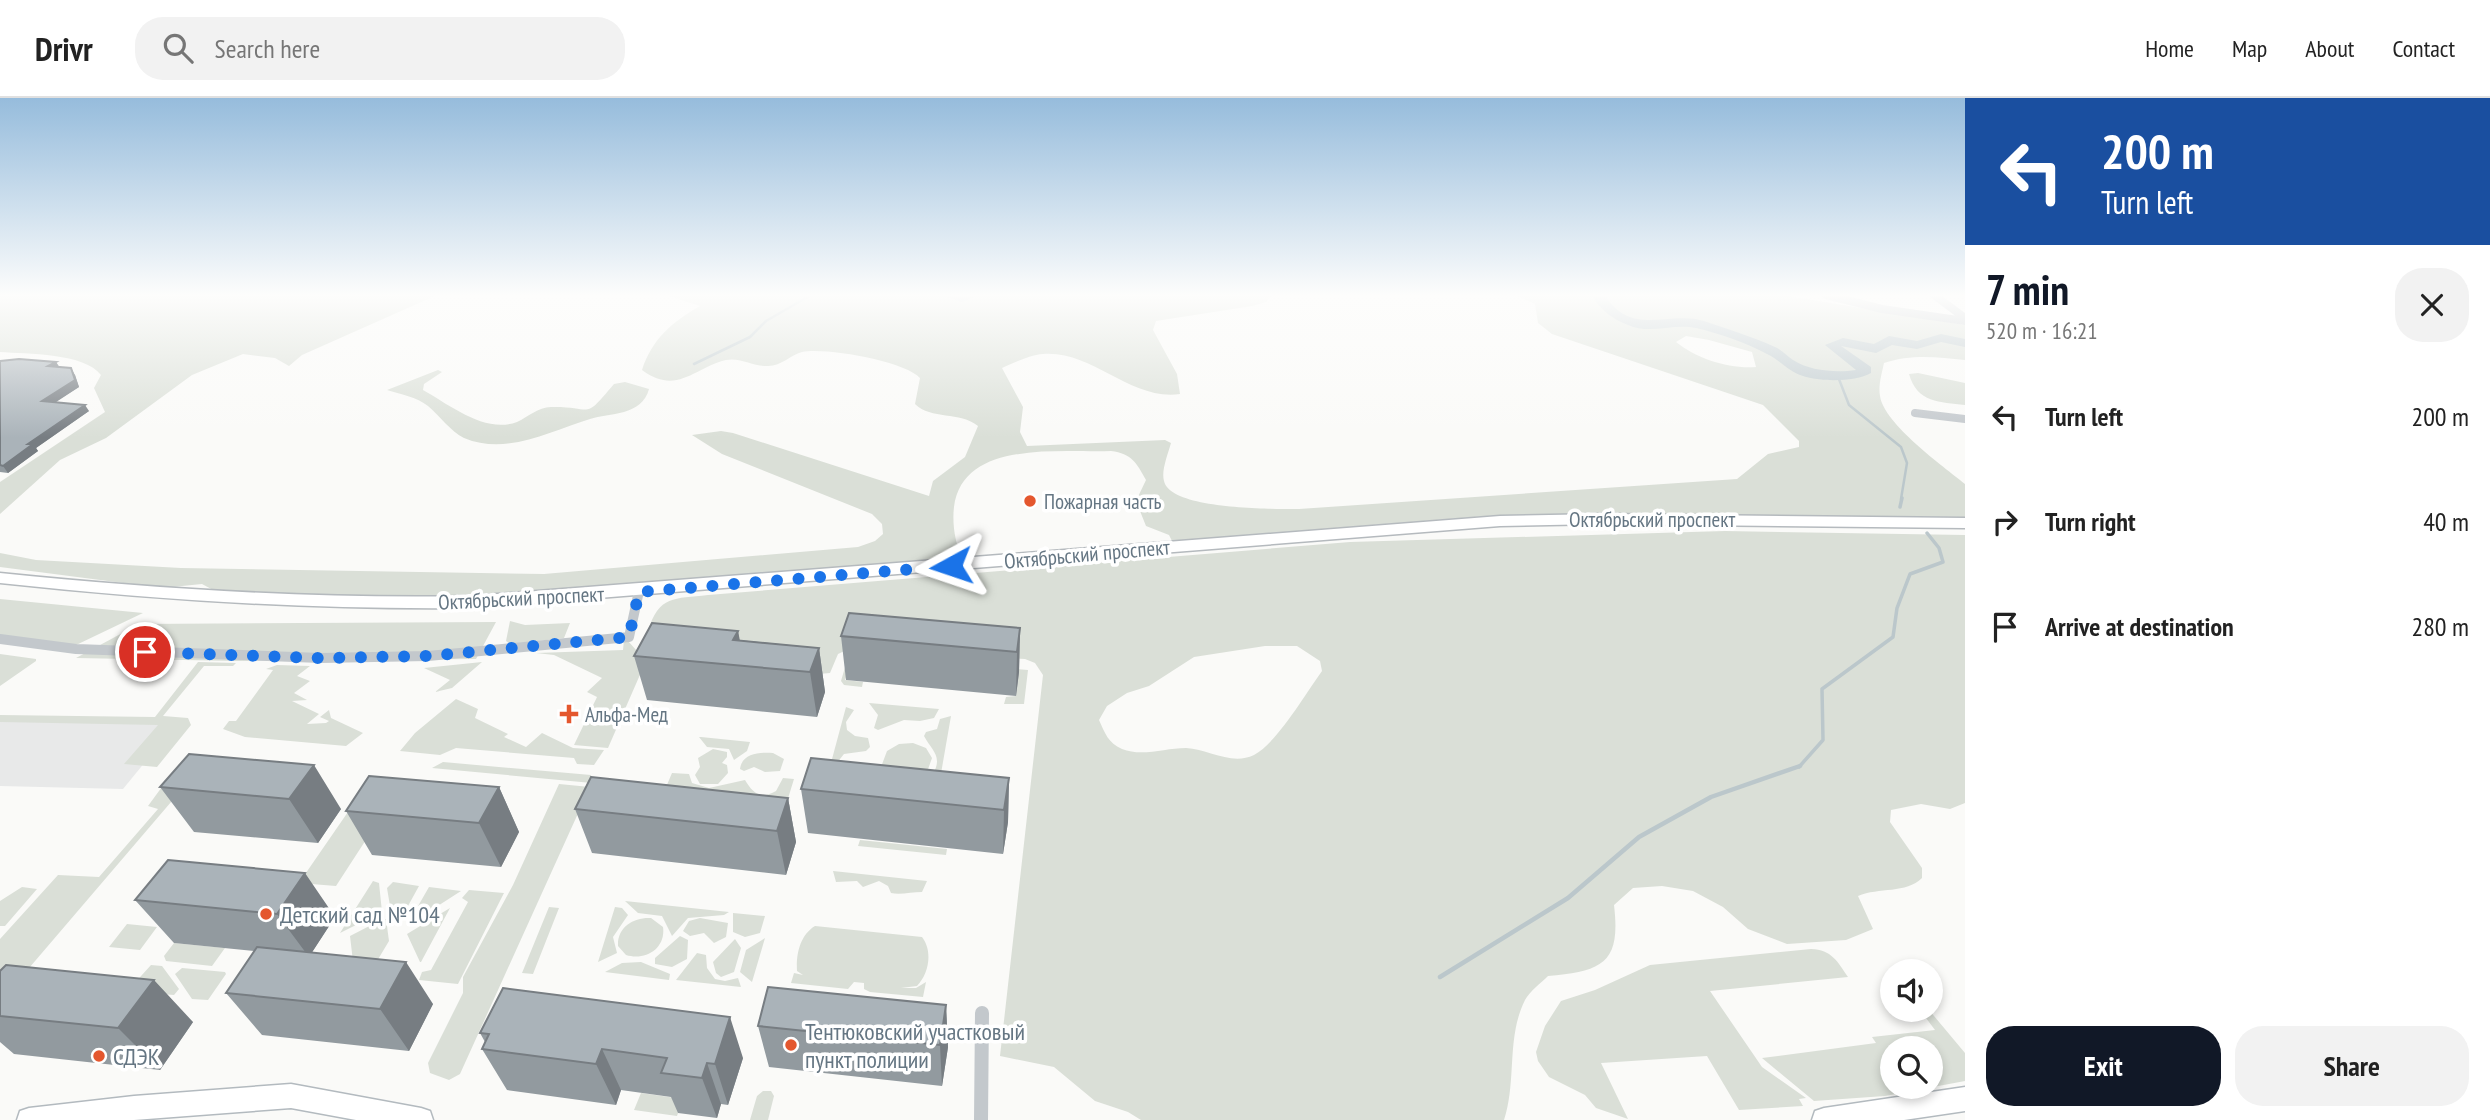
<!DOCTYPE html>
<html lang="en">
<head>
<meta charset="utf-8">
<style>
	body { margin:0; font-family:"PT Sans Narrow",sans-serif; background:#f2f2f2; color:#222; height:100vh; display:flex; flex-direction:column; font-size:26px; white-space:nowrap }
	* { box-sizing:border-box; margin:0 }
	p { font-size:23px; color:#767676 }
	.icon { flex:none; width:38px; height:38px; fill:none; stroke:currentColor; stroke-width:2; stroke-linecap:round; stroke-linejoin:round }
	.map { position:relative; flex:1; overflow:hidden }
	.details { display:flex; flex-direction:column; background:#fff; width:525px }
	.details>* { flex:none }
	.banner { background:#1a4fa0; color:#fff; overflow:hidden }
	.tools { position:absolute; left:1880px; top:861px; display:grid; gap:14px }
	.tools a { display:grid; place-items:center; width:63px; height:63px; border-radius:50%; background:#fff; box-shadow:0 4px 10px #0003; font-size:35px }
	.pin { position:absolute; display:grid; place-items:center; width:60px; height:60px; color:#fff; margin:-30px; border:4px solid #fff; border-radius:50%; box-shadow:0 2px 7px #0007 }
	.me { position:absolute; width:77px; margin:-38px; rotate:265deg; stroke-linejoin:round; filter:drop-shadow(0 0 5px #0008) }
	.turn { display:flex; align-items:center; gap:24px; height:147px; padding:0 21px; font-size:32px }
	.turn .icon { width:91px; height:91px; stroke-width:2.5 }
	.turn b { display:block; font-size:49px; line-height:60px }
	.round { display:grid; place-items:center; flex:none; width:74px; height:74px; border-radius:28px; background:#f2f2f2 }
	.head { display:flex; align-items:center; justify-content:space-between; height:119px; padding:0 21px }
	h1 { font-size:42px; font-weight:600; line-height:52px; color:#111827 }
	.button { display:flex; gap:14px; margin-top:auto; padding:14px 21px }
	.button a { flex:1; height:80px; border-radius:28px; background:#111827; color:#fff; font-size:28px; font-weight:600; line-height:80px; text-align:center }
	.button a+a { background:#f2f2f2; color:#222 }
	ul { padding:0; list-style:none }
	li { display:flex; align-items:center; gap:21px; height:105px; padding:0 21px }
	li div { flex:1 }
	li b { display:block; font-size:26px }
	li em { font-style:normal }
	header { display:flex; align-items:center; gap:42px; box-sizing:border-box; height:98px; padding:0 35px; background:#fff; border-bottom:2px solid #e0e0e0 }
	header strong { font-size:33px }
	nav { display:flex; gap:38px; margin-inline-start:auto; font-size:24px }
	.search { width:490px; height:63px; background:#f2f2f2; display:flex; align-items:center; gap:18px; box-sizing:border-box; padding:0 24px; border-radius:28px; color:#767676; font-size:26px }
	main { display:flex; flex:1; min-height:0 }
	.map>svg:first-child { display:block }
	.built { fill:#e8e9e9 }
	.green { fill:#dadfd7; fill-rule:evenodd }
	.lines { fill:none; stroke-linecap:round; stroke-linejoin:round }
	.stream-far2 { stroke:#bbc7cb; stroke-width:2.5 }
	.stream-far1 { stroke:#bbc7cb; stroke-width:3.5 }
	.stream { stroke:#bbc7cb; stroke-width:4.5 }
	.river { fill:#bbc7cb; fill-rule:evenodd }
	.secondary-casing { stroke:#b3babf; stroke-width:3 }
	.primary-casing { stroke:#b5babe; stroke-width:3 }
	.street-far2 { stroke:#c3c8cc; stroke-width:8 }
	.street-far1 { stroke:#c3c8cc; stroke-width:10 }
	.street { stroke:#c3c8cc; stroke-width:14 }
	.secondary { fill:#fff; fill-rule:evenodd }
	.primary { fill:#fff; fill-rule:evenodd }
	.wall { fill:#929a9f }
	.shaded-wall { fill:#777d82 }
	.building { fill:#aab3b9; stroke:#777d82; stroke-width:2 }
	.route { stroke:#1a73e8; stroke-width:12; stroke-dasharray:0 21.6 }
	.poi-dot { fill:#e4572e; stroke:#fff; stroke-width:2.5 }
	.labels { text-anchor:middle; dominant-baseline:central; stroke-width:7; stroke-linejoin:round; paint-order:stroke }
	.poi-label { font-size:21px; fill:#657683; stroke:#fff; text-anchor:start }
	.street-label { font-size:21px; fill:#657683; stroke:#fff }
	.near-poi-label { font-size:24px; fill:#657683; stroke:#fff; text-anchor:start }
</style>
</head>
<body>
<header>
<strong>Drivr</strong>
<div class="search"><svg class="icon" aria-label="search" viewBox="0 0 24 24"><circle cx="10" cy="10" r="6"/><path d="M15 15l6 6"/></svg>Search here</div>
<nav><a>Home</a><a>Map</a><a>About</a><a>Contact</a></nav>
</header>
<main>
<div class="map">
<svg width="1965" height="1022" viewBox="0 0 1965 1022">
	<rect width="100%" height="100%" fill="#fafaf8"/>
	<!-- built -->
	<path class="built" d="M 0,620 L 177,625 L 123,691 L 0,688 Z"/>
	<!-- green -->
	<path class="green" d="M 0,197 L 437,197 L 302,257 L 289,268 L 275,260 L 243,256 L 192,277 L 106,340 L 60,362 L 0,416 L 0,384 L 105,314 L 94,290 L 101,277 C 85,255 27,256 0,254 Z
		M 666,197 L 1272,197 L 1266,204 L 1252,208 L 1156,223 L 1153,232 L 1177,276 L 1180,296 C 1130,303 1093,252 1043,256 C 1029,257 1014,265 1002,270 L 1023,309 L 1020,334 L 1027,348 L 1165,342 L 1171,345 C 1168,356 1161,373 1164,383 C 1170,412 1275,411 1299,411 L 1737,381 L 1768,356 L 1799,349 L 1799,343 L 1763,307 L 1552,236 L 1538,225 L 1535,206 L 1515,197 L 1782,197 L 1965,227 L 1965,262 C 1937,259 1911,256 1884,265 C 1882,275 1878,287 1880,298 C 1884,326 1943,368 1965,386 L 1965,419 L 1555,416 L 1487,418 L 1172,443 L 1169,437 L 1146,428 L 1136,403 L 1146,382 C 1136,364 1132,356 1111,353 C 1060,355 963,341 954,409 C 952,425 955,447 963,461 L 472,498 L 390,501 L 215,493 L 202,486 L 162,490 L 0,469 L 0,455 L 36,462 L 181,470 L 544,476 L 858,449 L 875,443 L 883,436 L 882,426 L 872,416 L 722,356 L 692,337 L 721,333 L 733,335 L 929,398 L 933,383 L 965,359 L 978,328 C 960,313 931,322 915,306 L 920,280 C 905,263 825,249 802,254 C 790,257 782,268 768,268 C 754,269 741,259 726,262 C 695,269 677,298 642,272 C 652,241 672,224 700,208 ZM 1686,238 L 1709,242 L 1752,254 L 1756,269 C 1729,271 1697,261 1676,244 Z
		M 438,272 L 442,274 L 424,286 L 423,292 C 450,307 485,336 517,324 C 528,319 538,309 551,309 C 595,308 582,324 614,286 L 625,284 L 649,291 C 642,318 609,315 590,321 C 550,333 507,358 464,340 C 451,334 439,317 428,308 C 417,299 400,296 387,292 Z
		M 1918,275 L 1965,285 L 1965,307 C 1940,304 1917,305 1909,276 Z
		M 1725,433 L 1965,437 L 1965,705 L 1950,711 L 1921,706 L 1891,712 L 1890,724 L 1922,770 L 1922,780 C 1906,796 1879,789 1858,798 L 1873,831 L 1846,842 L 1787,846 L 1748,831 L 1723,809 L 1693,793 L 1662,788 L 1633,790 L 1614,807 C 1621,865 1603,873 1548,878 C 1541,885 1530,893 1525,902 C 1506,940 1517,983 1504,1022 L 1141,1022 L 1128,1014 L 1095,1003 L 1054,969 L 1000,958 L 1043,577 L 1035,565 L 1025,561 L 851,550 L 838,556 L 830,575 L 819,576 L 648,533 C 659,497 674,501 708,497 L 1350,444 ZM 1265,548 L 1297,548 L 1320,563 L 1322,573 C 1306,595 1277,645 1254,657 C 1231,668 1209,651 1186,650 C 1165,650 1142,659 1122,651 C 1108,645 1105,635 1099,622 L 1107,608 L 1127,595 L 1149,588 L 1194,559 Z
		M 0,501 L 143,515 L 74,548 L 0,538 Z
		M 510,523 L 525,527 L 570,525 L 564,540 L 510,546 L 506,543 Z
		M 496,524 L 476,561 L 237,563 L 76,560 L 139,526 Z
		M 624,542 L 628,543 L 646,563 L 608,650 L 574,647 L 597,599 L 587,594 L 602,580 L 554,557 L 536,555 L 623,552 Z
		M 0,556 L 36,561 L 36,563 L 0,588 Z
		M 853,556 L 1028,572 L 1024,606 L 1004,606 L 1006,599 L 1016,598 L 1019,574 L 853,558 L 845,582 L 863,584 L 862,589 L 844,587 L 841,583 L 848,559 Z
		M 198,564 L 236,565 L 233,568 L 204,568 L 163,618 L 188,620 L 191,627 L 157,669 L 124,666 L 158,627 L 0,624 L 0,617 L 155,619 Z
		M 482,564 L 452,590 L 435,594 L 450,582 L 424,570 Z
		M 277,567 L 310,568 L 297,578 L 310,583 L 294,595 L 307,602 L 292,603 L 319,616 L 307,626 L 326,625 L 329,623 L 320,619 L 329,612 L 331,620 L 363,635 L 346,648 L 245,639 L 223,631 L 229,623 L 236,623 L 273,572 L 266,571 Z
		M 456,601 L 478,611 L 475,620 L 508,636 L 504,639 L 526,649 L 542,635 L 573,650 L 604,652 L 594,667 L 577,666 L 574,660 L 456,650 L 440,657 L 400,653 L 415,635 Z
		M 869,605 L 939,611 L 934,620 L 920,623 L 904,622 L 878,632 L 874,630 L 878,617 Z
		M 846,609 L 854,612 L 846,624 L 847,632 L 855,638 L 868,640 L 870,649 L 866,653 L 844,656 L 828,676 Z
		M 951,618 L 939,687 L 933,676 C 943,658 932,653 924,638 L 926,634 L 937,631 L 940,621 Z
		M 699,639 L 701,639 L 750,644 L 747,653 L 734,662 L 729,651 L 707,649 Z
		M 913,645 L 926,650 L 932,660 L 926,677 L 881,669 L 887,653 L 899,646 Z
		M 713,651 L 727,654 L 727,659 L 722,665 L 727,667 L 728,675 L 718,686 L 700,686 L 695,677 L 700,669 L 698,660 Z
		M 773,655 L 784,661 L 780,673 L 765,674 L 754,669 L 744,673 L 740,671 C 742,655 760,654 773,655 Z
		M 443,664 L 591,677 L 592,685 L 432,670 Z
		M 672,675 L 689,676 L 692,685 L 709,690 L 745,682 C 752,694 760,702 776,693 L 783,680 L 794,681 L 782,720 L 658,708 Z
		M 167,682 L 189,683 L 0,904 L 0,841 L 58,777 L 99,779 L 158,711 L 148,708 Z
		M 559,686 L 590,689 L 460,976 L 449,982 L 430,975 L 428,965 L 463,895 L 463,879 L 513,787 Z
		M 350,711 L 384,714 L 336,788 L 299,785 Z
		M 860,742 L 947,751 L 946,757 L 858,748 Z
		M 833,773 L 927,783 L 922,794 C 912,794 900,797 891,795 L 888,788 L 879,783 L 863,789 L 857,783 L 836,784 Z
		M 373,783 L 379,785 L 382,814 L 340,835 Z
		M 393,784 L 419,788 L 403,817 L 397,821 L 392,820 L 387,790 Z
		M 22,789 L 37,791 L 5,828 L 0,828 L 0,803 Z
		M 429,789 L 461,793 L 416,822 L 410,822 Z
		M 469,792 L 504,795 L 458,886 L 419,882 L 422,874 L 431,872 L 468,804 L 462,800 Z
		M 625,803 L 729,814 L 724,817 L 688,820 L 672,838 L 662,818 L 638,815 Z
		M 549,809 L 559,810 L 533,876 L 522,875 Z
		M 615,809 L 622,810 L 628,817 L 613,839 L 617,855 L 598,864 Z
		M 450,810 L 421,864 L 420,864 L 407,836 Z
		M 733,815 L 765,818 L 760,835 L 745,839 L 733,834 Z
		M 651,820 L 663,829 C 666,850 646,863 626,857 L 618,848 C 617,829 634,819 651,820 Z
		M 700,820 L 728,825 L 726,839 L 714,845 L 704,835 L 690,838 L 683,833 L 689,823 Z
		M 383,821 L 386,821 L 389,843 L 371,873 L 354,872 L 350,838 Z
		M 127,826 L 157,829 L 140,852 L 109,849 Z
		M 815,828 L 922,839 C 933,853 929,876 917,888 L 901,890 L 916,890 L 926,884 L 923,899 L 870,894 L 864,891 L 864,885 L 854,884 L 848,891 L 791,885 L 794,875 L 803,877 L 797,873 C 796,856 800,837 815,828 Z
		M 680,838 L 688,842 L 687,861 L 672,869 L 655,866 L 655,860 Z
		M 765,840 L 752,884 L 740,874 L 746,852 Z
		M 735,841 L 741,850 L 734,874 L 721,879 L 716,875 L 713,864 Z
		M 174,845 L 225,850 L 212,868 L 166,863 L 164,858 Z
		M 1811,851 C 1832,852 1837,863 1848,879 L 1710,893 L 1762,969 L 1806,1000 L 1799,1001 L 1803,1008 L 1739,1012 L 1707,958 L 1601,965 L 1628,1021 L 1596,1010 L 1585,997 L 1549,979 L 1538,963 L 1536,954 L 1545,928 L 1561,903 L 1595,892 L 1650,867 Z
		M 697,855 L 706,857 L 707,870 L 715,881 L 725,883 L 738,880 L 741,889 L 676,882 Z
		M 641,864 L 670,876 L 669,882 L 605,874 L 622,865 Z
		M 151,867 L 162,868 L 179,891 L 174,897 L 135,894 L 132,888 Z
		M 182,870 L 225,874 L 226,876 L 208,902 L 192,901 L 175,876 Z
		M 1920,912 L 1929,912 L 1965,955 L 1965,983 L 1885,998 L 1814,1003 L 1762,960 L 1876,945 L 1872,939 L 1935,932 ZM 1892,950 L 1930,950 L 1930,989 L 1892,989 Z
		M 763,993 L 771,993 L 774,998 L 768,1022 L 750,1022 L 757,998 Z
		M 641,995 L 683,1001 L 677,1018 L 634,1012 Z"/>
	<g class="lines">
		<!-- stream-far2 -->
		<path class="stream-far2" d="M 694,266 L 750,239 L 766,223 L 811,197
			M 1837,276 L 1849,307 L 1901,349 L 1907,365 L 1901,401"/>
		<!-- stream-far1 -->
		<path class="stream-far1" d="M 1900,409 L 1902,400
			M 1799,669 L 1823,642 L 1822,591 L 1893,539 L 1897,510 L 1910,476 L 1943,464 L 1939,450 L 1927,435"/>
		<!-- stream -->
		<path class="stream" d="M 1440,879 L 1568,800 L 1639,739 L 1711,699 L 1800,668"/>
		<!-- river -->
		<path class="river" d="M 942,197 L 978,197 L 962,204 Z
			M 1592,197 L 1605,197 C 1631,240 1668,212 1704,223 C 1727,231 1753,239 1775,249 C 1782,252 1787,258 1793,262 C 1810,273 1836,275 1856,272 L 1825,247 L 1843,240 L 1874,246 L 1889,238 L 1917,243 L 1941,236 L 1965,241 L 1965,249 L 1941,244 L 1917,251 L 1892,247 L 1876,255 L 1841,248 L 1871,269 L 1871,275 C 1855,284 1821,284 1803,278 C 1789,274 1780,262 1767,256 C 1747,245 1718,235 1696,230 C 1672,225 1651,237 1628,227 C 1614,222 1599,211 1592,197 Z"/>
		<defs>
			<path id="secondary" d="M 291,986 L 421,1010 L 430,1013 L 433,1022 L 356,1022 L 291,1010 L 134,1022 L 17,1022 L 20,1013 L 29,1010 L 134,998 Z
				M 1965,989 L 1965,1013 L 1904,1022 L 1812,1022 L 1815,1013 L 1824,1010 Z"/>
			<path id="primary" d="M 1601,416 L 1965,420 L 1965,430 L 1601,426 L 1500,428 L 472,510 C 314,512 157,502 0,485 L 0,475 C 157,491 314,501 472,498 L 1500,418 Z"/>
		</defs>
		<!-- secondary casing -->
		<use href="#secondary" class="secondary-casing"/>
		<!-- primary casing -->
		<use href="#primary" class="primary-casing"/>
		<!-- street-far2 -->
		<path class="street-far2" d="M 1826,197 L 1882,211 L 1965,223
			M 1934,197 L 1965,220
			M 1915,315 L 1965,321"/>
		<!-- street-far1 -->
		<path class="street-far1" d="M 0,541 L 76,551 L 321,560 L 428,558 L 629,539 L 639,493"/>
		<!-- street -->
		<path class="street" d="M 981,1022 L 982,915"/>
		<!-- secondary -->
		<use href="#secondary" class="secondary"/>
		<!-- primary -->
		<use href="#primary" class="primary"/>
	</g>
	<!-- wall -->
	<path class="wall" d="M 0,263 L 56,264 L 59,269 L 75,277 L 79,289 L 55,304 L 89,313 L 36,350 L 38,353 L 8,375 L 0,374 Z
		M 1020,530 L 1019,574 L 1016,598 L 846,582 L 841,538 Z
		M 738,533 L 739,542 L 819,550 L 825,594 L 817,619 L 647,602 L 634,558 Z
		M 189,656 L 341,711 L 318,745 L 194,734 L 160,689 Z
		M 1009,680 L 1008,724 L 1003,756 L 808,735 L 801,691 Z
		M 499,689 L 519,734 L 501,769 L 372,757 L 346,713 Z
		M 788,700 L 796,744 L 786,777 L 592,755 L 575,711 Z
		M 135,802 L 335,819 L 312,854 L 433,906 L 409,953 L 262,937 L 226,895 L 254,853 L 174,845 Z
		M 0,873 L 193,924 L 160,972 L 14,956 L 0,944 Z
		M 946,907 L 948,949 L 942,988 L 769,969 L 758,928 Z
		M 480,935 L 743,960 L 728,1007 L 721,1006 L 717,1020 L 678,1015 L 671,999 L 621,992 L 616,1007 L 507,992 L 482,951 L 485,944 Z"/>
	<!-- shaded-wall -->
	<path class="shaded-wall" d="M 56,264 L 60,270 L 48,268 Z
		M 71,270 L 75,277 L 79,289 L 47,310 L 42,303 Z
		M 85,307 L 89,313 L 36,350 L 38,353 L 8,375 L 3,368 L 28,346 Z
		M 1020,530 L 1019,574 L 1016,598 L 1017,554 Z
		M 738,533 L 745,568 L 733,542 Z
		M 819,550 L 825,594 L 817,619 L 810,574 Z
		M 314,667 L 341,711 L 318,745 L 289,701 Z
		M 1009,680 L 1008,724 L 1003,756 L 1004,712 Z
		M 499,689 L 519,734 L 501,769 L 479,725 Z
		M 788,700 L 796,744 L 786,777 L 777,733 Z
		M 305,775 L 335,819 L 309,859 L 277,816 Z
		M 406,864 L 433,906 L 409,953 L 380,911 Z
		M 154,882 L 193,924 L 160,972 L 118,930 Z
		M 946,907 L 948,949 L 942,988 L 940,947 Z
		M 730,919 L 743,960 L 728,1007 L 715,966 Z
		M 602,951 L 621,992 L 616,1007 L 596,966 Z
		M 707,965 L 721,1006 L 717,1020 L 702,980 Z"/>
	<!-- building -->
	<path class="building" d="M 19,261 L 56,264 L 48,268 L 71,270 L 75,282 L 42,303 L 85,307 L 28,346 L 33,346 L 3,368 L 0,367 L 0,263 Z
		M 849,515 L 1020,530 L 1017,554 L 841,538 Z
		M 652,525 L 738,533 L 733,542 L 819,550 L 810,574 L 634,558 Z
		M 189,656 L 314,667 L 289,701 L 160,689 Z
		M 811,660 L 1009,680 L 1004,712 L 801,691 Z
		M 369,678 L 499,689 L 479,725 L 346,713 Z
		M 591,679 L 788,700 L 777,733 L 575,711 Z
		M 168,762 L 305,775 L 277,816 L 135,802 Z
		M 257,849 L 406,864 L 380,911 L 226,895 Z
		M 6,867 L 154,882 L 118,930 L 0,918 L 0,873 Z
		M 768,889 L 946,907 L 940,947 L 758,928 Z
		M 503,890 L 730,919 L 715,966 L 707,965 L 702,980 L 661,975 L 667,960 L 602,951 L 596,966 L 482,951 L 489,936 L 480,935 Z"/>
	<!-- sky -->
	<linearGradient id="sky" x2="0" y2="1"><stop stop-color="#96bcdc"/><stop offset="0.58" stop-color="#fdfdfc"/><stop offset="1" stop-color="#fdfdfc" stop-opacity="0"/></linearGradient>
	<rect width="1965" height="340" fill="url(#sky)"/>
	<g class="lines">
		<!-- route -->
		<path class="route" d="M 145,554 L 321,560 L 428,558 L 629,539 L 639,494 L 951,468"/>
	</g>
	<!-- markers -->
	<g class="poi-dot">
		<circle cx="1030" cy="403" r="7"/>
		<path d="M565.5 605.5h7v7h7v7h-7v7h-7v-7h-7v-7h7z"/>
		<circle cx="266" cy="816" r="7"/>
		<circle cx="791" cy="947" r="7"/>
		<circle cx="99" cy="958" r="7"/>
	</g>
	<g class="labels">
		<!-- poi labels -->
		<g class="poi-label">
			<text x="1044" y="403">Пожарная часть</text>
			<text x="585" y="616">Альфа-Мед</text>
		</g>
		<!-- street labels -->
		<g class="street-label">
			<text x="1652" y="421">Октябрьский проспект</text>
			<text transform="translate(1087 456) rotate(-5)">Октябрьский проспект</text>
			<text transform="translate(521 500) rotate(-3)">Октябрьский проспект</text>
		</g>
		<!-- near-poi labels -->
		<g class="near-poi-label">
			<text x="280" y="816">Детский сад №104</text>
			<text x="805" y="933">Тентюковский участковый<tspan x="805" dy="28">пункт полиции</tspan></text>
			<text x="113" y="958">СДЭК</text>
		</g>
	</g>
</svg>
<div class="tools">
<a><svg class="icon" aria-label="sound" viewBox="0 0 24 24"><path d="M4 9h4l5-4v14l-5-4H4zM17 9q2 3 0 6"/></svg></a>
<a><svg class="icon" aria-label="search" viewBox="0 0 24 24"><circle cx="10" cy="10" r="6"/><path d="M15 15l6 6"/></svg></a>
</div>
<div class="pin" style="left:145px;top:554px;background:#d93025"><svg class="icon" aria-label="arrive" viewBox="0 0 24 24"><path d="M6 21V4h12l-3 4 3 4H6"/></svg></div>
<svg class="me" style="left:951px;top:468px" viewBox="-20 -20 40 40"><path d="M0-17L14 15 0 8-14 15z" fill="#1a73e8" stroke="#fff" stroke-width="4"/></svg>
</div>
<section class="details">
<div class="banner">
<div class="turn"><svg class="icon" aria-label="left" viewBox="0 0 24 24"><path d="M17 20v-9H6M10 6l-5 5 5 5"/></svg><div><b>200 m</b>Turn left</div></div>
</div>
<div class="head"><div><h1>7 min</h1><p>520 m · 16:21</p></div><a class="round"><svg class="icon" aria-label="close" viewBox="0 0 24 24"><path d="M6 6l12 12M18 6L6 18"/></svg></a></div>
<ul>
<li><svg class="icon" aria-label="left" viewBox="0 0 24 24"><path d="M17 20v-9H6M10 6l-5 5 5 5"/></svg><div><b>Turn left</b></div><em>200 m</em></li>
<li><svg class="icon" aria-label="right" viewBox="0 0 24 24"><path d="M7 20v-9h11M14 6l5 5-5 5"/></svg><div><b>Turn right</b></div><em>40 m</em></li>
<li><svg class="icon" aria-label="arrive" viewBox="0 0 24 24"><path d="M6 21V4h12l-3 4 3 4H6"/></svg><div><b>Arrive at destination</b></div><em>280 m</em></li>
</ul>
<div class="button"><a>Exit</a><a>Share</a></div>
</section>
</main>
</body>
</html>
